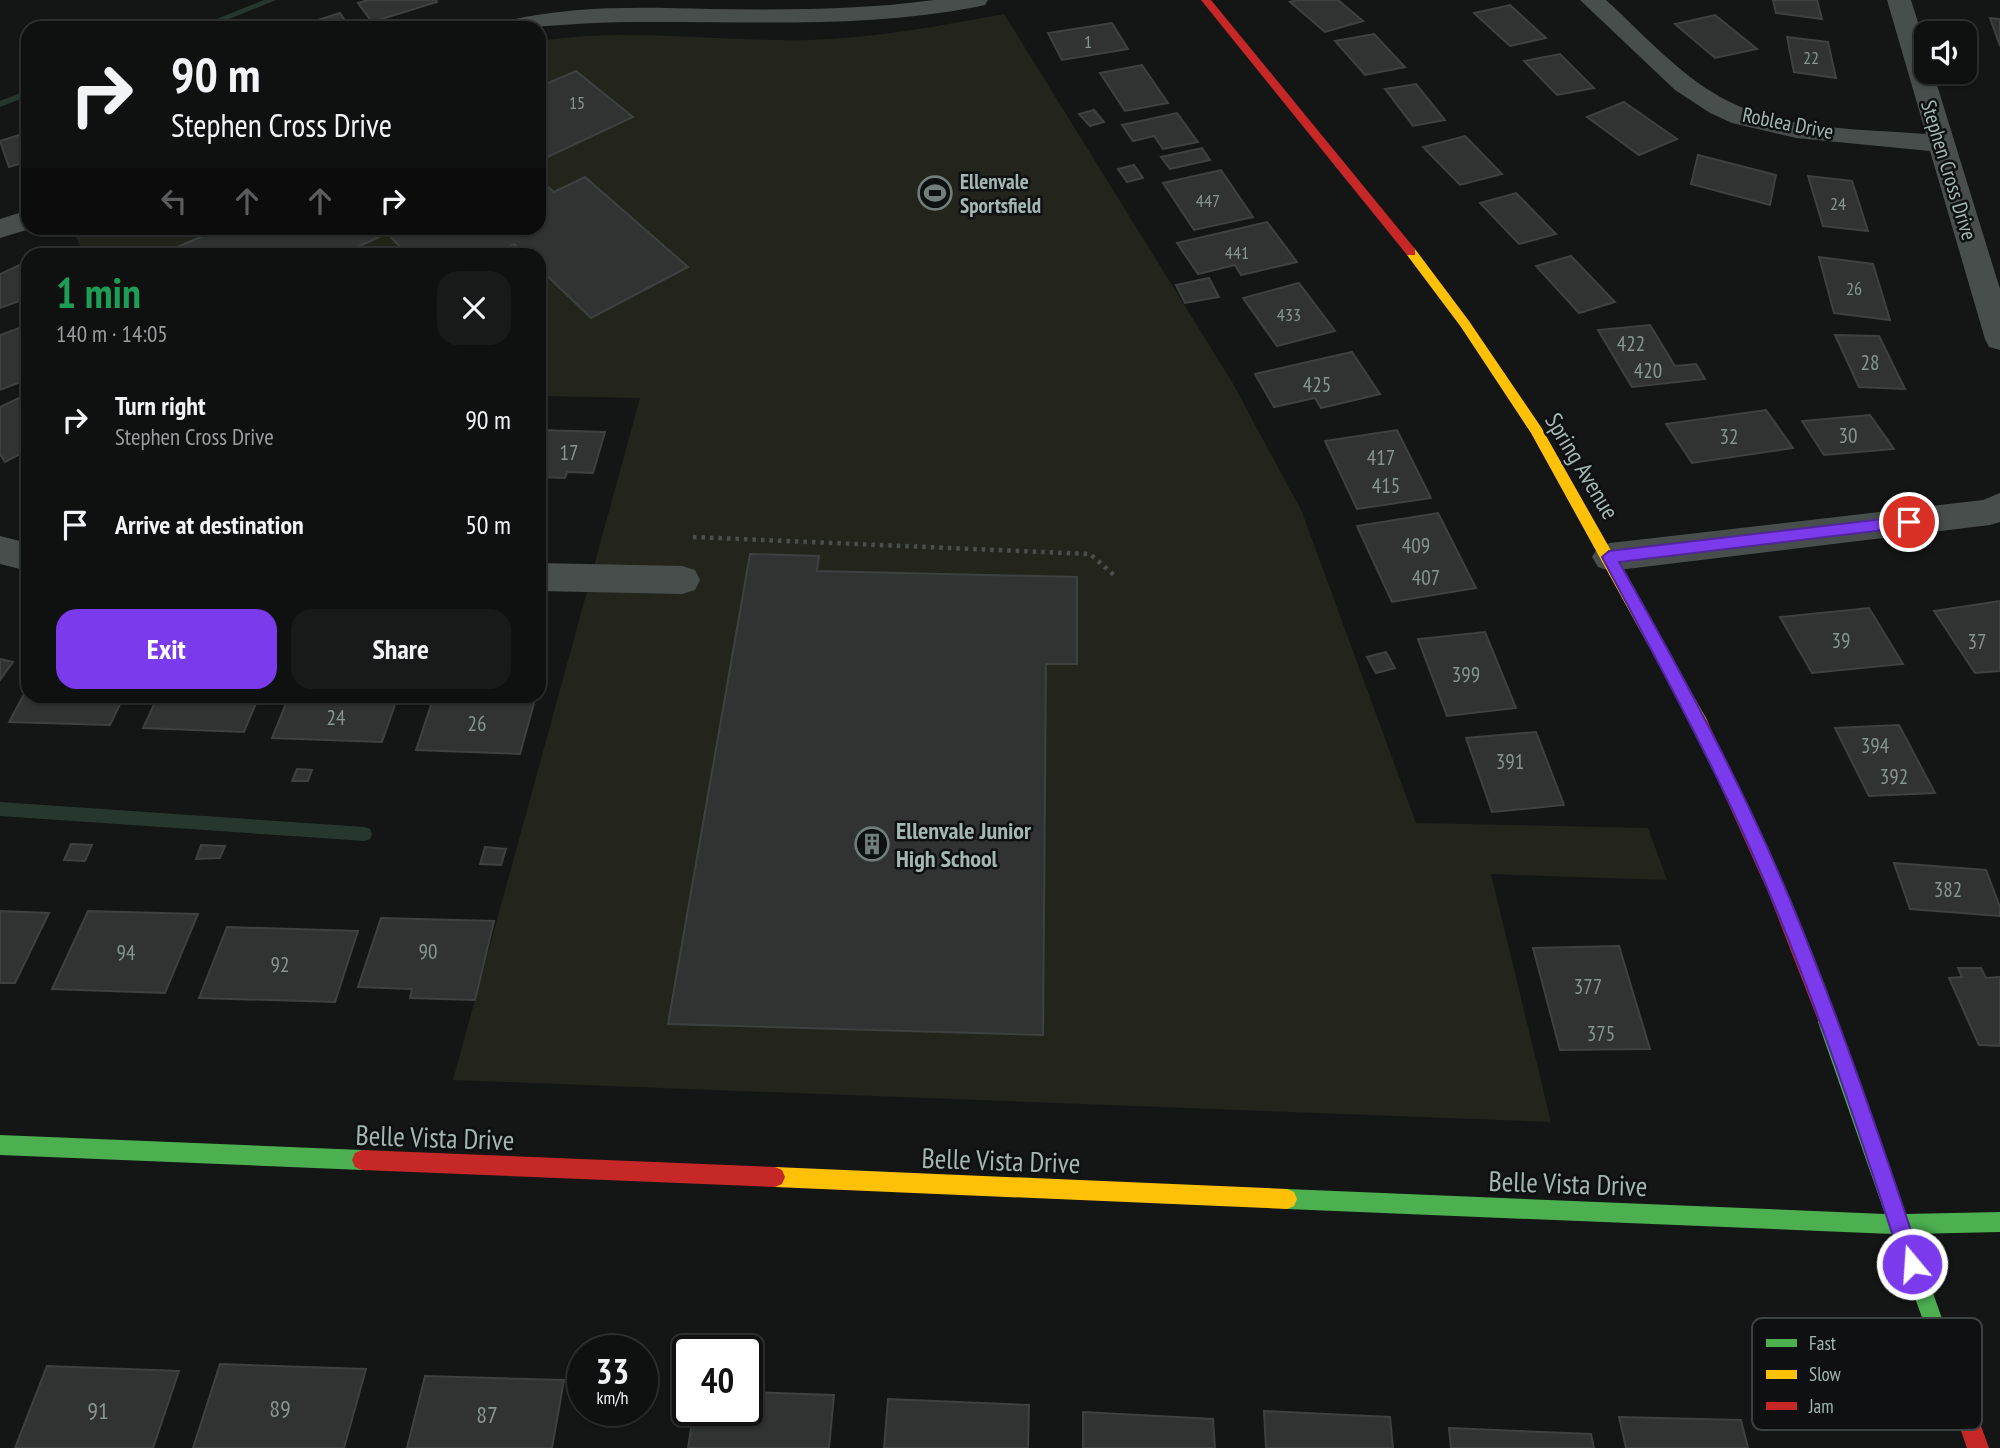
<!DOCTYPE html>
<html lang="en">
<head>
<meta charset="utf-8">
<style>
	body { margin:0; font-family:"PT Sans Narrow",sans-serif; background:#181919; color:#f1f3f6; height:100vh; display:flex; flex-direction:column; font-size:26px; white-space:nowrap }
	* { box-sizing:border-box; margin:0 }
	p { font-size:23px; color:#9b9d9f }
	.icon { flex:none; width:38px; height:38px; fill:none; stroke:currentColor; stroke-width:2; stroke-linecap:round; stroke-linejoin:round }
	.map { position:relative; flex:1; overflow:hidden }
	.details { position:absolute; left:21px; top:248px; width:525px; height:455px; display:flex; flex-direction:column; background:#0f1010; border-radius:21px; box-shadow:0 2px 5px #0004,0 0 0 2px #2f3030 }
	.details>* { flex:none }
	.banner { position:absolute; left:21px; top:21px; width:525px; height:214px; border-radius:21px; box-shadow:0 2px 5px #0004,0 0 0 2px #2f3030; background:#0f1010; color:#f1f3f6; overflow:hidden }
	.buttons { position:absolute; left:1914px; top:21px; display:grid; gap:14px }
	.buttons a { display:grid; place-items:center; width:63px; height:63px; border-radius:14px; background:#0f1010; box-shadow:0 2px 5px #0004,0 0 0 2px #2f3030; font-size:35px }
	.speed { position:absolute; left:567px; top:1335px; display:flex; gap:14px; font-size:35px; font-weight:700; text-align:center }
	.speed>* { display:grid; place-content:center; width:91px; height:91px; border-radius:50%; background:#0f1010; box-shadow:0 2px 5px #0004,0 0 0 2px #2f3030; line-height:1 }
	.speed small { font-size:18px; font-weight:400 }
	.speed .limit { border:4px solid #111; border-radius:10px; background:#fff; color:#111 }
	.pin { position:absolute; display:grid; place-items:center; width:60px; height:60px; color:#fff; margin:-30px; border:4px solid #fff; border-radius:50%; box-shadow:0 2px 7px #0007 }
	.me { position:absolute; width:77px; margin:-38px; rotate:342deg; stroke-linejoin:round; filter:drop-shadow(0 0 5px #0008) }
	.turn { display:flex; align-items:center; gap:24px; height:147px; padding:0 35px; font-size:32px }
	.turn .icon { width:91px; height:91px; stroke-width:2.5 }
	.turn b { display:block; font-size:49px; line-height:60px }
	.lanes { display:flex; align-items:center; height:66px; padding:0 35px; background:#0003; justify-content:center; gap:35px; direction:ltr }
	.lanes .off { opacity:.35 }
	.round { display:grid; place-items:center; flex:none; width:74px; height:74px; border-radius:21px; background:#181919 }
	.headline { display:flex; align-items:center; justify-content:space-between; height:119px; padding:0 35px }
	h1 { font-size:42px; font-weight:600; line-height:52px; color:#1e9e55 }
	.primary-button { display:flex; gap:14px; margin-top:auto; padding:14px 35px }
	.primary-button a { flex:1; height:80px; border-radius:21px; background:#7c3aed; color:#fff; font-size:28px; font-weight:600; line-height:80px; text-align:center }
	.primary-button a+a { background:#181919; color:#f1f3f6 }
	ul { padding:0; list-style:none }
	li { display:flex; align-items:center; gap:21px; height:105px; padding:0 35px }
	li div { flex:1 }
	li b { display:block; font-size:26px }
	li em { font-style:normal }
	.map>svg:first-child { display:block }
	.green { fill:#23241c }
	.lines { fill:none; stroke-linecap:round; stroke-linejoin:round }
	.stream { fill:#26382e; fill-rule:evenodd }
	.building { fill:#303332; stroke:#3d4140; stroke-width:2 }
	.path { stroke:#4a4f4e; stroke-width:4.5; stroke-dasharray:3.5 5; stroke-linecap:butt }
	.street { fill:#484e4c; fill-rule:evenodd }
	.fast { fill:#4caf50; fill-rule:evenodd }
	.slow { fill:#ffc107; fill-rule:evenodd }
	.jam { fill:#c62828; fill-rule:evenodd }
	.route { fill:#7c3aed; stroke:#51269a; stroke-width:2 }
	.labels { text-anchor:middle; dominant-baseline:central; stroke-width:5; stroke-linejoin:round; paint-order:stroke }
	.far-number-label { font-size:18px; fill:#879692 }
	.far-street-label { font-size:21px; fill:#a4b7b2; stroke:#0e1011 }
	.far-poi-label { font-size:21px; font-weight:bold; fill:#a4b7b2; stroke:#0e1011; text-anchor:start }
	.number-label { font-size:21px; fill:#879692 }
	.street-label { font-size:24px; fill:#a4b7b2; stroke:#0e1011 }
	.poi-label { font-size:24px; font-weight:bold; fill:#a4b7b2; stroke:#0e1011; text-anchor:start }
	.near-number-label { font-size:24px; fill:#879692 }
	.near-street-label { font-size:28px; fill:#a4b7b2; stroke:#0e1011 }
	.key { fill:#0e1011; stroke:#3b4241; stroke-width:2 }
	.key-label { font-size:19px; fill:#a4b7b2 }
</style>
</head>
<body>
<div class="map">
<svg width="2000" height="1448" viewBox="0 0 2000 1448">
	<rect width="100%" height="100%" fill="#141515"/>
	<!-- green -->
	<path class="green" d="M 1004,14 L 1232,382 L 1302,512 L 1416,823 L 1648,828 L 1667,880 L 1491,874 L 1551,1122 L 453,1080 L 640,398 L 539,396 L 539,256 L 84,255 L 72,228 L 539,228 L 539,41 C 629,27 719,42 809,40 C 875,38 939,26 1004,14 Z"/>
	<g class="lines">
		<!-- stream -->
		<path class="stream" d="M 264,0 L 276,0 L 207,28 L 194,28 Z
			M 28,90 L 28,96 L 0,107 L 0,101 Z
			M 0,802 L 365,827 L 370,829 L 372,834 L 370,839 L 365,841 L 0,816 Z"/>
	</g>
	<!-- building -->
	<path class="building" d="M 368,0 L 436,0 L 437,2 L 372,22 L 358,3 Z
		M 1296,0 L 1338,0 L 1363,21 L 1325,32 L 1290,2 Z
		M 1773,0 L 1817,0 L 1822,19 L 1776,13 Z
		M 1510,5 L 1546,38 L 1510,46 L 1474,13 Z
		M 340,13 L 350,28 L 293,28 Z
		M 1715,15 L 1757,49 L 1715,58 L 1675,24 Z
		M 1990,18 L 2000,19 L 2000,46 Z
		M 1112,23 L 1128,49 L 1062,60 L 1048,33 Z
		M 1374,34 L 1405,67 L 1365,75 L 1335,41 Z
		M 1787,37 L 1828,42 L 1836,78 L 1794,72 Z
		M 1560,54 L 1594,88 L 1557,95 L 1524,61 Z
		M 1142,65 L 1168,103 L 1125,111 L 1100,73 Z
		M 576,71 L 633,117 L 539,161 L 539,87 Z
		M 1416,84 L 1445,120 L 1413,126 L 1385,89 Z
		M 1624,102 L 1677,139 L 1639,155 L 1587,117 Z
		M 1094,110 L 1104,122 L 1090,126 L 1079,114 Z
		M 1177,113 L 1198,142 L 1163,149 L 1154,136 L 1133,141 L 1122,125 Z
		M 28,132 L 28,161 L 9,167 L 0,141 Z
		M 1465,136 L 1502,174 L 1460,185 L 1423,147 Z
		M 1202,148 L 1210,160 L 1170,169 L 1161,157 Z
		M 1698,155 L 1776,175 L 1770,205 L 1691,184 Z
		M 1134,165 L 1143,178 L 1127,182 L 1118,169 Z
		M 1221,170 L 1253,217 L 1194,230 L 1163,183 Z
		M 1808,176 L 1852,181 L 1868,231 L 1823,226 Z
		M 585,177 L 688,267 L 591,318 L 539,268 L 539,256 L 526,256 L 514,244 L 490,256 L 409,256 L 387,233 L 339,256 L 157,256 L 221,228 L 539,228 L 539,179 L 554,192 Z
		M 1516,193 L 1556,234 L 1519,244 L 1480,203 Z
		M 1267,222 L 1297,262 L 1241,275 L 1235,265 L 1198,274 L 1177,243 Z
		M 1571,256 L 1615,302 L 1579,313 L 1536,266 Z
		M 1819,257 L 1873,264 L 1890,320 L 1834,313 Z
		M 28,261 L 28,298 L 0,308 L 0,274 Z
		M 1209,278 L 1219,297 L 1185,303 L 1176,285 Z
		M 1299,283 L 1335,331 L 1277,346 L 1243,298 Z
		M 1650,325 L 1675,366 L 1696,364 L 1705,379 L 1632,387 L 1598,330 Z
		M 25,326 L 28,334 L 28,379 L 0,390 L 0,335 Z
		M 1835,335 L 1879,336 L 1905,389 L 1859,387 Z
		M 1352,352 L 1380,394 L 1321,408 L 1315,398 L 1274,407 L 1255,374 Z
		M 25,395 L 28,399 L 28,450 L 5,462 L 0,454 L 0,407 Z
		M 1766,410 L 1793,448 L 1692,463 L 1666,424 Z
		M 1870,415 L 1894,449 L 1824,455 L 1802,421 Z
		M 539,430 L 605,432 L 593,473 L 567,472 L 565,478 L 539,477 Z
		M 1397,430 L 1431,498 L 1357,509 L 1325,441 Z
		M 1438,513 L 1476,588 L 1392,602 L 1357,526 Z
		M 750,554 L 819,556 L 817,571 L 1077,577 L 1077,664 L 1046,664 L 1043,1035 L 668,1024 Z
		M 2000,601 L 2000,671 L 1975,673 L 1934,611 Z
		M 1869,608 L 1903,664 L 1812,673 L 1780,617 Z
		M 1485,632 L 1516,708 L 1447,716 L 1418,639 Z
		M 1386,652 L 1395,668 L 1376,673 L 1367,657 Z
		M 0,659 L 13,662 L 0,680 Z
		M 28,687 L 28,696 L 124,696 L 110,725 L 9,722 Z
		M 158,696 L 259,696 L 244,732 L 143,728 Z
		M 289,696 L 398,696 L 382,742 L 272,738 Z
		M 434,696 L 536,696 L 520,754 L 416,750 Z
		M 1899,725 L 1935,793 L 1869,796 L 1835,728 Z
		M 1536,732 L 1564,805 L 1492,812 L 1466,738 Z
		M 297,769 L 312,770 L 308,781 L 292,781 Z
		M 71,844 L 92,845 L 85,861 L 64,860 Z
		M 201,845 L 225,846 L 220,858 L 196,859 Z
		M 485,847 L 506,849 L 501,865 L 480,864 Z
		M 1894,863 L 1986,870 L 2000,907 L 2000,916 L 1910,909 Z
		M 0,911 L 49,913 L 15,983 L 0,983 Z
		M 88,911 L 198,914 L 165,993 L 52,989 Z
		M 381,918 L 494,921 L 475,1000 L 410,998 L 412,989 L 358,987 Z
		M 227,927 L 358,931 L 335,1002 L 199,998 Z
		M 1619,946 L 1650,1049 L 1560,1050 L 1533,948 Z
		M 1958,968 L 1981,968 L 1986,978 L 2000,977 L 2000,1046 L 1979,1045 L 1949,978 L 1962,977 Z
		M 220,1364 L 366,1369 L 344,1448 L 193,1448 Z
		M 47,1366 L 179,1371 L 153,1448 L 15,1448 Z
		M 425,1376 L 564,1380 L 552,1448 L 407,1448 Z
		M 747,1392 L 834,1395 L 829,1448 L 688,1448 L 694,1410 L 747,1410 Z
		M 888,1399 L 1029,1405 L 1028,1448 L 884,1448 Z
		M 1264,1411 L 1390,1417 L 1393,1448 L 1266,1448 Z
		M 1083,1412 L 1213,1419 L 1215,1448 L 1083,1448 Z
		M 1619,1417 L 1741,1420 L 1748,1448 L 1626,1448 Z
		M 1449,1428 L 1591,1434 L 1594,1448 L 1451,1448 Z"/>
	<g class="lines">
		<!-- path -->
		<path class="path" d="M 693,537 L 1090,554 L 1114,575"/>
		<!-- street -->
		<path class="street" d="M 934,0 L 988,0 L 985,5 L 976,7 C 861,29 748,21 632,22 C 585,22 541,28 495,28 L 498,23 C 569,5 638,7 710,9 C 785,10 860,10 934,0 Z
			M 1580,0 L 1606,0 C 1640,31 1672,67 1712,92 C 1774,131 1854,128 1926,134 L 1887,0 L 1911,0 L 1927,51 L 1927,72 L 1933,72 L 2000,289 L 2000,350 L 1989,347 L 1985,339 L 1930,151 L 1796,138 L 1732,123 L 1710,113 L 1675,90 Z
			M 28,210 L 28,228 L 33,228 L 0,238 L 0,219 Z
			M 2000,493 L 2000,522 L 1990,525 L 1610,571 L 1598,567 L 1592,557 L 1598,547 L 1610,543 L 1983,500 Z
			M 0,536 L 28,543 L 28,571 L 0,564 Z
			M 539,563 L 682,566 L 695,570 L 700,580 L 695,590 L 682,594 L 539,591 Z"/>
		<!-- fast -->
		<path class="fast" d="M 1827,1013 L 1833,1016 L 1836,1022 L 1905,1214 L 2000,1212 L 2000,1232 L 1912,1234 L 1945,1327 L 1942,1334 L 1935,1337 L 1928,1334 L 1892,1234 L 1287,1209 L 1280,1206 L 1277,1199 L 1280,1192 L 1287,1189 L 1885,1214 L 1818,1022 L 1821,1016 Z
			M 0,1135 L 362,1150 L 369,1153 L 372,1160 L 369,1167 L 362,1170 L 0,1155 Z"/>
		<!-- slow -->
		<path class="slow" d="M 1411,248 L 1415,249 L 1469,321 L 1541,427 L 1707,720 L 1709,725 L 1707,730 L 1701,732 L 1695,730 L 1531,433 L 1461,327 L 1407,255 L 1407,249 Z
			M 775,1167 L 1287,1189 L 1294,1192 L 1297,1199 L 1294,1206 L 1287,1209 L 775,1187 L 768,1184 L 765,1177 L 768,1170 Z"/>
		<!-- jam -->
		<path class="jam" d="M 1201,0 L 1211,0 L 1415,249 L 1415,255 L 1407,255 Z
			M 1701,718 L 1707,720 L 1785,891 L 1836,1022 L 1833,1028 L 1827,1031 L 1821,1028 L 1768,892 L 1693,725 L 1695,720 Z
			M 362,1150 L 775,1167 L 782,1170 L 785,1177 L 782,1184 L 775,1187 L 362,1170 L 355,1167 L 352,1160 L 355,1153 Z
			M 1935,1317 L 1942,1320 L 1945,1327 L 1989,1448 L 1967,1448 L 1925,1327 L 1928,1320 Z"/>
	</g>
	<!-- route -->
	<path class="route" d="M 1909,516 L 1916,522 L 1909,527 L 1619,562 C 1681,672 1742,784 1791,902 C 1840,1020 1882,1142 1922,1264 L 1919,1272 L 1912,1275 L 1905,1272 L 1902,1264 C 1863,1143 1823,1022 1774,904 C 1725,784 1663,672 1602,557 L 1609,551 Z"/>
	<!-- icons -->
	<defs>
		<symbol id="stadium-ring" viewBox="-11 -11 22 22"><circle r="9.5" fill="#0e1011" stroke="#727e7b" stroke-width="1.5"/><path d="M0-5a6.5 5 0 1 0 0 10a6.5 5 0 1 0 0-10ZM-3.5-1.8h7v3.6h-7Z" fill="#727e7b"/></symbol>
		<symbol id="building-ring" viewBox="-11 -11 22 22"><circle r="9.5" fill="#0e1011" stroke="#727e7b" stroke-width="1.5"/><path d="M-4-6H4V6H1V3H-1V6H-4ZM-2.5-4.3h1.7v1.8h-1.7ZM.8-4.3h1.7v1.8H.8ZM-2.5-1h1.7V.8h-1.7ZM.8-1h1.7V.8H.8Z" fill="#727e7b"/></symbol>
	</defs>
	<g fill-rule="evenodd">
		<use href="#stadium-ring" x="916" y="174" width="38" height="38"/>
		<use href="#building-ring" x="853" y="825" width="38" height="38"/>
	</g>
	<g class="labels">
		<!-- far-number labels -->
		<g class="far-number-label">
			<text x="1088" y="41">1</text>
			<text x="1811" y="57">22</text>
			<text x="577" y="102">15</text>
			<text x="1208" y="200">447</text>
			<text x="1838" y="203">24</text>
			<text x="1237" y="252">441</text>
			<text x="1854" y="288">26</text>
			<text x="1289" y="314">433</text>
		</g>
		<!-- far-street labels -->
		<g class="far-street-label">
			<text transform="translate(1788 123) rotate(11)">Roblea Drive</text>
			<text transform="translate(1949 170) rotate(73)">Stephen Cross Drive</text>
		</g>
		<!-- far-poi labels -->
		<g class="far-poi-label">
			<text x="960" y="181">Ellenvale<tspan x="960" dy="24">Sportsfield</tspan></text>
		</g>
		<!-- number labels -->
		<g class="number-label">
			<text x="1631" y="343">422</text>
			<text x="1870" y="362">28</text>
			<text x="1648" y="370">420</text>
			<text x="1317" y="384">425</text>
			<text x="1848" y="435">30</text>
			<text x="1729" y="436">32</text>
			<text x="569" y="452">17</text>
			<text x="1381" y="457">417</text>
			<text x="1386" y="485">415</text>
			<text x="1416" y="545">409</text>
			<text x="1426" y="577">407</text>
			<text x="1841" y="640">39</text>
			<text x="1977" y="641">37</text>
			<text x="1466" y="674">399</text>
			<text x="336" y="717">24</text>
			<text x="477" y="723">26</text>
			<text x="1875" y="745">394</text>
			<text x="1510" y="761">391</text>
			<text x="1894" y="776">392</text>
			<text x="1948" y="889">382</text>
			<text x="428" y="951">90</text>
			<text x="126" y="952">94</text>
			<text x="280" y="964">92</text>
			<text x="1588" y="986">377</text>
			<text x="1601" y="1033">375</text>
		</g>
		<!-- street labels -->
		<g class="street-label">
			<text transform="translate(1582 466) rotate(59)">Spring Avenue</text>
		</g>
		<!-- poi labels -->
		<g class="poi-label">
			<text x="896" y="830">Ellenvale Junior<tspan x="896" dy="28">High School</tspan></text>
		</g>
		<!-- near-number labels -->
		<g class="near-number-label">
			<text x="280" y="1408">89</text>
			<text x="98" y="1410">91</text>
			<text x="487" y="1414">87</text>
		</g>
		<!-- near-street labels -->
		<g class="near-street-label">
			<text transform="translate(435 1137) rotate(2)">Belle Vista Drive</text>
			<text transform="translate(1001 1160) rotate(2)">Belle Vista Drive</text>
			<text transform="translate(1568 1183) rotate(2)">Belle Vista Drive</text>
		</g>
	</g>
	<!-- legend -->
	<rect x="1752" y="1318" width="230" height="112" rx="10" class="key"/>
	<rect x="1766" y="1339" width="31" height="8" fill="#4caf50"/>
	<rect x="1766" y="1370" width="31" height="9" fill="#ffc107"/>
	<rect x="1766" y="1402" width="31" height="8" fill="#c62828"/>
	<g class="key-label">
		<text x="1809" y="1350">Fast</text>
		<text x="1809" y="1381">Slow</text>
		<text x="1809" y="1413">Jam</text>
	</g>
</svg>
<div class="buttons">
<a><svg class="icon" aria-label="sound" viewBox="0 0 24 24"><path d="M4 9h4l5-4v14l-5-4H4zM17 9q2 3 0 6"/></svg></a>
</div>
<div class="speed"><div>33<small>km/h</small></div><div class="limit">40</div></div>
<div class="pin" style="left:1909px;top:522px;background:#d93025"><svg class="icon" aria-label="arrive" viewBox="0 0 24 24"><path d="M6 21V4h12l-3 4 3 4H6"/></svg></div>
<svg class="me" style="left:1912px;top:1264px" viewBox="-20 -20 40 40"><circle r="17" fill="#7c3aed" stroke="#fff" stroke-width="3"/><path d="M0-11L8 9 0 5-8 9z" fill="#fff"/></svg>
<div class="banner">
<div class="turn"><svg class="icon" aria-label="right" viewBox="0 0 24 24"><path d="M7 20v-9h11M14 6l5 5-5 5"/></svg><div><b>90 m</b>Stephen Cross Drive</div></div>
<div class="lanes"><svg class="icon off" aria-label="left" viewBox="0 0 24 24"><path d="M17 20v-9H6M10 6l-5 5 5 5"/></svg><svg class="icon off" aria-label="ahead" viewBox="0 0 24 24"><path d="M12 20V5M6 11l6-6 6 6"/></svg><svg class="icon off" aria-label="ahead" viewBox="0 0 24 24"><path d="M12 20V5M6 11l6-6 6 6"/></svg><svg class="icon" aria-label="right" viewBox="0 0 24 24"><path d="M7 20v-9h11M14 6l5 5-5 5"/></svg></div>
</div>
<section class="details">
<div class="headline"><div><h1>1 min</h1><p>140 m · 14:05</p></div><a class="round"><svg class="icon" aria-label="close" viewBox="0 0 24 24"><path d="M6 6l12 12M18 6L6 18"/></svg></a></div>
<ul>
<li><svg class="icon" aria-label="right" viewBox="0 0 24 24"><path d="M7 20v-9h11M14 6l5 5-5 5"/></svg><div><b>Turn right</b><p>Stephen Cross Drive</p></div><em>90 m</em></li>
<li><svg class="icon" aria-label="arrive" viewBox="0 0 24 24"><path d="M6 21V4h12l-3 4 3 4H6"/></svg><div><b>Arrive at destination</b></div><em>50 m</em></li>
</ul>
<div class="primary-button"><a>Exit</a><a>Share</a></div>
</section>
</div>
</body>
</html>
